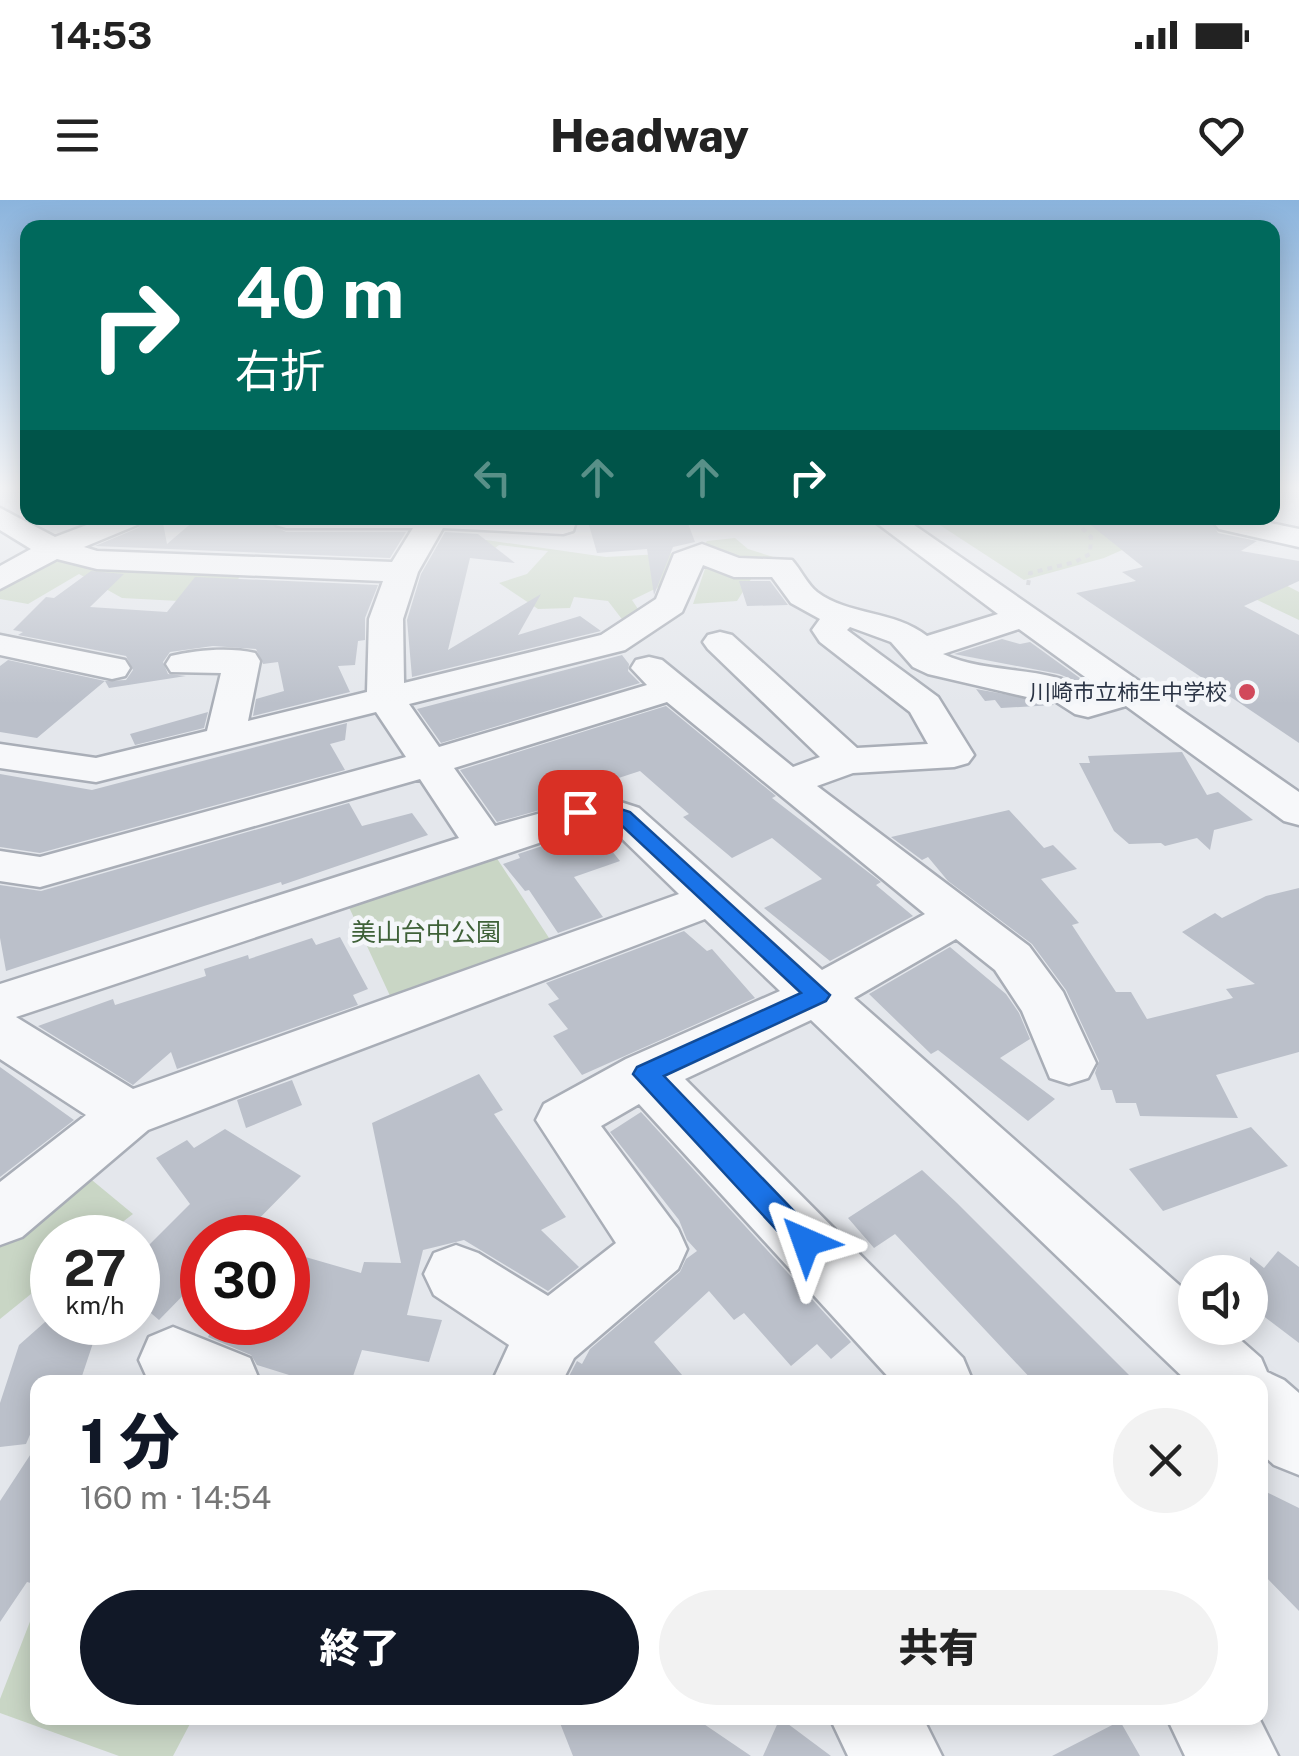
<!DOCTYPE html>
<html lang="ja">
<head>
<meta charset="utf-8">
<style>
	body { margin:0; font-family:"Public Sans","Noto Sans JP",sans-serif; background:#f2f2f2; color:#222; height:100vh; display:flex; flex-direction:column; font-size:38px; white-space:nowrap }
	* { box-sizing:border-box; margin:0 }
	p { font-size:32px; color:#767676 }
	.icon { flex:none; width:55px; height:55px; fill:none; stroke:currentColor; stroke-width:2; stroke-linecap:round; stroke-linejoin:round }
	.map { position:relative; flex:1; overflow:hidden }
	.details { position:absolute; left:30px; top:1175px; width:1238px; height:350px; display:flex; flex-direction:column; background:#fff; border-radius:20px; box-shadow:0 5px 25px #0003 }
	.details>* { flex:none }
	.banner { position:absolute; left:20px; top:20px; width:1260px; height:305px; border-radius:20px; box-shadow:0 5px 25px #0003; background:#00695c; color:#fff; overflow:hidden }
	.buttons { position:absolute; left:1178px; top:1055px; display:grid; gap:20px }
	.buttons a { display:grid; place-items:center; width:90px; height:90px; border-radius:50%; background:#fff; box-shadow:0 5px 25px #0003; font-size:50px }
	.speed { position:absolute; left:30px; top:1015px; display:flex; gap:20px; font-size:50px; font-weight:700; text-align:center }
	.speed>* { display:grid; place-content:center; width:130px; height:130px; border-radius:50%; background:#fff; box-shadow:0 5px 25px #0003; line-height:1 }
	.speed small { font-size:25px; font-weight:400 }
	.speed .limit { border:15px solid #d22; background:#fff; color:#111 }
	.pin { position:absolute; display:grid; place-items:center; width:85px; height:85px; color:#fff; margin:-42px; border-radius:20px; box-shadow:0 5px 15px #0006 }
	.me { position:absolute; width:110px; margin:-55px; rotate:317deg; stroke-linejoin:round; filter:drop-shadow(0 0 8px #0008) }
	.turn { display:flex; align-items:center; gap:35px; height:210px; padding:0 50px; font-size:45px }
	.turn .icon { width:130px; height:130px; stroke-width:2.5 }
	.turn b { display:block; font-size:70px; line-height:85px }
	.lanes { display:flex; align-items:center; height:95px; padding:0 50px; background:#0003; justify-content:center; gap:50px; direction:ltr }
	.lanes .off { opacity:.35 }
	.round { display:grid; place-items:center; flex:none; width:105px; height:105px; border-radius:52px; background:#f2f2f2 }
	.head { display:flex; align-items:center; justify-content:space-between; height:170px; padding:0 50px }
	h1 { font-size:60px; font-weight:800; line-height:75px; color:#111827 }
	.cta { display:flex; gap:20px; margin-top:auto; padding:20px 50px }
	.cta a { flex:1; height:115px; border-radius:60px; background:#111827; color:#fff; font-size:40px; font-weight:800; line-height:115px; text-align:center }
	.cta a+a { background:#f2f2f2; color:#222 }
	.status { display:flex; justify-content:space-between; align-items:center; height:70px; padding:0 50px; background:#fff; direction:ltr }
	.status svg { height:28px; fill:currentColor }
	header { display:flex; justify-content:space-between; align-items:center; height:130px; padding:0 50px; background:#fff; font-size:45px; font-weight:800 }
	.map>svg:first-child { display:block }
	.green { fill:#c9d6c5 }
	.building { fill:#bbc0ca }
	.lines { fill:none; stroke-linecap:round; stroke-linejoin:round }
	.minor-casing { stroke:#a9aeb7; stroke-width:5 }
	.path { stroke:#c2c5cb; stroke-width:4; stroke-dasharray:5 5; stroke-linecap:butt }
	.minor { fill:#f7f8fa; fill-rule:evenodd }
	.route { fill:#1a73e8; stroke:#114b97; stroke-width:2.5 }
	.poi-dot { fill:#d1495b; stroke:#f4f6f9; stroke-width:4 }
	.labels { text-anchor:middle; dominant-baseline:central; stroke-width:9; stroke-linejoin:round; paint-order:stroke }
	.far-poi-label { font-size:22px; fill:#2b3445; stroke:#f4f6f9; text-anchor:end }
	.park-label { font-size:25px; fill:#3f6138; stroke:#f4f6f9 }
</style>
</head>
<body>
<div class="status"><b>14:53</b><svg viewBox="0 0 49 12"><path d="M0 12V9h3v3zM5 12V6h3v6zM10 12V3h3v9zM15 12V0h3v12zM26 1h20v11H26zM47 4h2v5h-2z"/></svg></div>
<header><svg class="icon" aria-label="menu" viewBox="0 0 24 24"><path d="M4 6h16M4 12h16M4 18h16"/></svg>Headway<svg class="icon" aria-label="heart" viewBox="0 0 24 24"><path d="M12 20l-8-8c-3-5 5-10 8-4 3-6 11-1 8 4z"/></svg></header>
<div class="map">
<svg width="1299" height="1556" viewBox="0 0 1299 1556">
	<rect width="100%" height="100%" fill="#e4e7ec"/>
	<!-- green -->
	<path class="green" d="M 929,318 L 1159,318 L 1204,336 L 1247,365 L 1299,392 L 1299,420 L 1138,343 L 1104,358 L 1024,380 Z
		M 735,338 L 748,349 L 783,360 L 753,376 L 737,401 L 693,404 L 706,366 L 673,358 L 659,387 L 632,400 L 638,409 L 663,425 L 649,433 L 628,427 L 608,401 L 574,397 L 570,408 L 538,409 L 499,383 L 527,374 L 548,351 L 499,345 L 482,358 L 474,357 L 486,340 L 606,357 L 698,352 L 707,341 Z
		M 60,358 L 245,371 L 217,403 L 122,398 L 79,374 L 28,404 L 0,399 L 0,385 L 45,361 Z
		M 496,657 L 551,741 L 391,798 L 348,705 Z
		M 81,971 L 133,1014 L 103,1037 L 52,1038 L 52,1077 L 0,1119 L 0,1033 Z
		M 31,1419 L 37,1420 L 38,1518 L 193,1518 L 173,1556 L 119,1556 L 0,1513 L 0,1499 Z"/>
	<!-- building -->
	<path class="building" d="M 145,318 L 162,318 L 167,344 L 195,320 L 269,323 L 286,332 L 406,332 L 390,358 L 95,346 L 138,328 Z
		M 587,318 L 686,318 L 695,342 L 673,347 L 654,395 L 647,349 L 597,353 Z
		M 1082,318 L 1202,318 L 1211,321 L 1218,333 L 1257,341 L 1241,351 L 1299,361 L 1299,381 L 1244,406 L 1299,435 L 1299,543 L 1076,393 L 1136,381 L 1122,372 L 1143,367 Z
		M 445,332 L 478,334 L 515,363 L 470,358 L 448,450 L 541,394 L 518,435 L 580,416 L 601,431 L 412,477 L 407,420 L 421,374 Z
		M 91,371 L 124,374 L 90,407 L 167,412 L 195,377 L 378,385 L 365,418 L 365,440 L 358,441 L 355,465 L 338,466 L 350,492 L 253,516 L 256,499 L 284,491 L 278,462 L 263,464 L 256,449 L 213,446 L 170,452 L 163,462 L 168,474 L 186,476 L 109,488 L 105,481 L 126,480 L 133,470 L 126,456 L 18,435 L 23,432 L 13,430 L 46,397 L 54,398 Z
		M 739,381 L 770,381 L 788,405 L 747,406 Z
		M 1002,439 L 1020,444 L 1030,442 L 1095,489 L 1059,474 L 954,454 Z
		M 622,455 L 629,464 L 628,471 L 640,483 L 441,543 L 417,509 Z
		M 8,460 L 105,481 L 37,538 L 0,532 L 0,466 Z
		M 976,489 L 1049,502 L 1054,505 L 1001,508 L 995,500 L 985,501 Z
		M 666,506 L 776,596 L 772,598 L 881,682 L 876,685 L 913,716 L 830,761 L 764,708 L 822,679 L 772,638 L 732,658 L 683,617 L 689,614 L 640,571 L 588,588 L 569,597 L 572,601 L 497,622 L 460,570 Z
		M 208,512 L 204,528 L 135,545 L 130,534 Z
		M 347,523 L 345,540 L 330,544 L 345,570 L 40,653 L 0,647 L 0,574 L 92,590 Z
		M 1182,552 L 1207,595 L 1218,592 L 1253,620 L 1214,630 L 1210,650 L 1197,638 L 1165,646 L 1161,643 L 1129,644 L 1114,631 L 1079,563 L 1090,563 L 1088,556 Z
		M 349,603 L 362,626 L 412,613 L 428,635 L 282,685 L 281,682 L 204,706 L 6,771 L 0,738 L 0,685 L 41,691 Z
		M 1009,610 L 1044,648 L 1053,645 L 1077,669 L 1041,679 L 1079,723 L 1072,725 L 1116,792 L 1131,792 L 1147,819 L 1233,798 L 1226,789 L 1255,784 L 1182,732 L 1215,713 L 1222,718 L 1266,696 L 1299,688 L 1299,852 L 1216,875 L 1238,918 L 1140,916 L 1136,903 L 1116,903 L 1112,890 L 1101,890 L 1095,873 L 1099,861 L 1066,790 L 1032,744 L 948,681 L 928,657 L 922,660 L 891,637 Z
		M 594,629 L 620,661 L 574,677 L 603,717 L 558,733 L 529,690 L 525,691 L 503,664 L 520,658 L 518,654 Z
		M 684,731 L 707,751 L 712,749 L 755,798 L 582,875 L 553,836 L 568,829 L 548,804 L 559,799 L 546,783 Z
		M 340,737 L 368,789 L 353,795 L 358,805 L 177,869 L 171,852 L 133,885 L 38,826 L 113,799 L 115,805 L 206,776 L 204,769 L 248,755 L 249,759 L 312,738 L 316,745 Z
		M 950,747 L 1006,794 L 1019,813 L 1030,839 L 1000,858 L 1055,899 L 1028,921 L 938,850 L 931,854 L 869,794 Z
		M 0,867 L 74,920 L 0,977 Z
		M 479,874 L 503,910 L 494,914 L 566,1017 L 541,1030 L 579,1067 L 548,1091 L 464,1040 L 423,1050 L 407,1115 L 442,1120 L 429,1162 L 362,1150 L 351,1182 L 301,1182 L 302,1179 L 257,1165 L 251,1155 L 208,1137 L 216,1122 L 288,1122 L 288,1052 L 361,1073 L 364,1062 L 401,1063 L 372,923 Z
		M 292,880 L 302,905 L 246,928 L 237,900 Z
		M 641,912 L 851,1142 L 831,1159 L 817,1144 L 791,1166 L 744,1113 L 734,1120 L 709,1091 L 654,1142 L 688,1182 L 566,1182 L 577,1161 L 582,1164 L 590,1149 L 680,1072 L 686,1059 L 697,1051 L 687,1040 L 679,1020 L 610,932 Z
		M 1251,927 L 1288,966 L 1163,1011 L 1129,969 Z
		M 225,929 L 301,976 L 240,1038 L 202,1038 L 202,1076 L 159,1120 L 138,1102 L 138,1056 L 190,1004 L 156,958 L 187,940 L 194,948 Z
		M 922,970 L 957,1003 L 1136,1182 L 1034,1182 L 895,1034 L 874,1048 L 848,1018 Z
		M 1278,1051 L 1299,1067 L 1299,1143 L 1250,1106 L 1250,1057 L 1264,1068 Z
		M 45,1122 L 66,1122 L 94,1140 L 80,1182 L 38,1182 L 38,1216 L 26,1244 L 0,1247 L 0,1203 L 19,1145 Z
		M 38,1243 L 38,1385 L 27,1382 L 0,1422 L 0,1301 Z
		M 1260,1289 L 1299,1308 L 1299,1411 L 1260,1371 Z
		M 558,1518 L 695,1518 L 751,1556 L 573,1556 Z
		M 780,1518 L 831,1556 L 763,1556 Z
		M 1120,1521 L 1140,1556 L 1052,1556 Z"/>
	<g class="lines">
		<defs>
			<path id="minor" d="M 0,308 L 55,337 L 105,318 L 141,318 L 137,325 L 84,347 L 97,351 L 392,362 L 413,328 L 286,328 L 276,325 L 271,319 L 577,318 L 573,331 L 563,334 L 443,328 L 418,372 L 403,419 L 404,483 L 601,435 L 656,399 L 674,354 L 702,344 L 739,358 L 792,360 C 801,370 807,384 817,392 C 849,416 894,410 927,436 L 998,414 L 870,318 L 904,318 L 1299,592 L 1299,625 L 1284,621 L 1126,506 L 1088,517 L 1075,514 L 1050,498 L 1027,497 L 928,474 L 913,467 L 891,442 L 850,427 L 847,430 L 938,497 L 974,555 L 968,563 L 954,567 L 853,573 L 817,586 L 1029,746 L 1063,792 L 1096,863 L 1088,878 L 1069,884 L 1050,878 L 1022,811 L 995,770 L 956,739 L 854,798 L 1195,1099 L 1195,1128 L 1227,1128 L 1261,1158 L 1267,1172 L 1284,1180 L 1299,1193 L 1299,1275 L 1274,1265 L 1260,1252 L 1260,1182 L 1188,1182 L 811,820 L 685,879 L 963,1158 L 973,1182 L 893,1182 L 639,904 L 601,926 L 678,1029 L 687,1049 L 678,1069 L 574,1158 L 562,1182 L 492,1182 L 509,1145 L 434,1095 L 424,1074 L 434,1053 L 456,1045 L 478,1053 L 548,1096 L 616,1043 L 536,920 L 544,904 L 626,859 L 780,791 L 705,719 L 148,930 L 22,1037 L 0,1045 L 0,982 L 86,915 L 0,859 L 0,784 L 459,638 L 420,579 L 40,687 L 0,681 L 0,651 L 40,657 L 406,557 L 376,512 L 96,582 L 0,568 L 0,544 L 96,558 L 207,531 L 221,473 L 171,472 L 166,464 L 171,456 C 196,450 230,447 255,453 L 260,461 L 248,521 L 367,492 L 369,419 L 383,381 L 97,369 L 57,359 L 0,389 L 0,366 L 31,349 L 0,330 ZM 703,365 L 734,377 L 772,377 L 791,403 L 820,419 L 812,430 L 820,442 L 910,512 L 928,544 L 857,548 L 732,435 L 720,432 L 708,435 L 703,442 L 708,449 L 820,557 L 793,567 L 662,460 L 649,457 L 636,460 L 631,468 L 647,485 L 439,547 L 409,504 L 625,450 L 682,412 ZM 1019,429 L 1103,490 L 1093,493 C 1049,464 991,476 943,454 ZM 667,502 L 925,714 L 822,770 L 639,608 L 602,596 L 495,626 L 454,568 ZM 599,623 L 609,626 L 679,694 L 133,889 L 16,817 Z
				M 1218,318 L 1245,318 L 1299,329 L 1299,347 L 1219,329 L 1214,323 Z
				M 0,435 L 125,460 L 130,468 L 125,476 L 112,479 L 0,455 Z
				M 173,1127 L 250,1158 L 260,1182 L 149,1182 L 139,1160 L 149,1137 Z
				M 830,1518 L 923,1518 L 942,1556 L 848,1556 Z
				M 1167,1518 L 1259,1518 L 1278,1556 L 1185,1556 Z"/>
		</defs>
		<!-- minor casing -->
		<use href="#minor" class="minor-casing"/>
		<!-- path -->
		<path class="path" d="M 1028,385 L 1030,373 L 1075,362 L 1090,354 L 1091,337 L 1072,318"/>
		<!-- minor -->
		<use href="#minor" class="minor"/>
	</g>
	<!-- sky -->
	<linearGradient id="sky" x2="0" y2="1"><stop stop-color="#8bb4dd"/><stop offset="0.57" stop-color="#f3f4f6"/><stop offset="1" stop-color="#f3f4f6" stop-opacity="0"/></linearGradient>
	<rect width="1299" height="504" fill="url(#sky)"/>
	<!-- route -->
	<path class="route" d="M 602,603 L 630,612 L 830,795 L 826,801 L 664,876 L 815,1033 L 820,1042 L 815,1051 L 806,1055 L 796,1051 L 633,874 L 637,867 L 801,793 L 617,621 L 600,615 L 580,619 L 570,612 L 573,608 Z"/>
	<!-- markers -->
	<circle class="poi-dot" cx="1247" cy="492" r="10"/>
	<g class="labels">
		<!-- far-poi labels -->
		<g class="far-poi-label">
			<text x="1227" y="492">川崎市立柿生中学校</text>
		</g>
		<!-- park labels -->
		<g class="park-label">
			<text x="426" y="732">美山台中公園</text>
		</g>
	</g>
</svg>
<div class="buttons">
<a><svg class="icon" aria-label="sound" viewBox="0 0 24 24"><path d="M4 9h4l5-4v14l-5-4H4zM17 9q2 3 0 6"/></svg></a>
</div>
<div class="speed"><div>27<small>km/h</small></div><div class="limit">30</div></div>
<div class="pin" style="left:580px;top:612px;background:#d93025"><svg class="icon" aria-label="arrive" viewBox="0 0 24 24"><path d="M6 21V4h12l-3 4 3 4H6"/></svg></div>
<svg class="me" style="left:806px;top:1042px" viewBox="-20 -20 40 40"><path d="M0-17L14 15 0 8-14 15z" fill="#1a73e8" stroke="#fff" stroke-width="4"/></svg>
<div class="banner">
<div class="turn"><svg class="icon" aria-label="right" viewBox="0 0 24 24"><path d="M7 20v-9h11M14 6l5 5-5 5"/></svg><div><b>40 m</b>右折</div></div>
<div class="lanes"><svg class="icon off" aria-label="left" viewBox="0 0 24 24"><path d="M17 20v-9H6M10 6l-5 5 5 5"/></svg><svg class="icon off" aria-label="ahead" viewBox="0 0 24 24"><path d="M12 20V5M6 11l6-6 6 6"/></svg><svg class="icon off" aria-label="ahead" viewBox="0 0 24 24"><path d="M12 20V5M6 11l6-6 6 6"/></svg><svg class="icon" aria-label="right" viewBox="0 0 24 24"><path d="M7 20v-9h11M14 6l5 5-5 5"/></svg></div>
</div>
<section class="details">
<div class="head"><div><h1>1 分</h1><p>160 m · 14:54</p></div><a class="round"><svg class="icon" aria-label="close" viewBox="0 0 24 24"><path d="M6 6l12 12M18 6L6 18"/></svg></a></div>
<div class="cta"><a>終了</a><a>共有</a></div>
</section>
</div>
</body>
</html>
